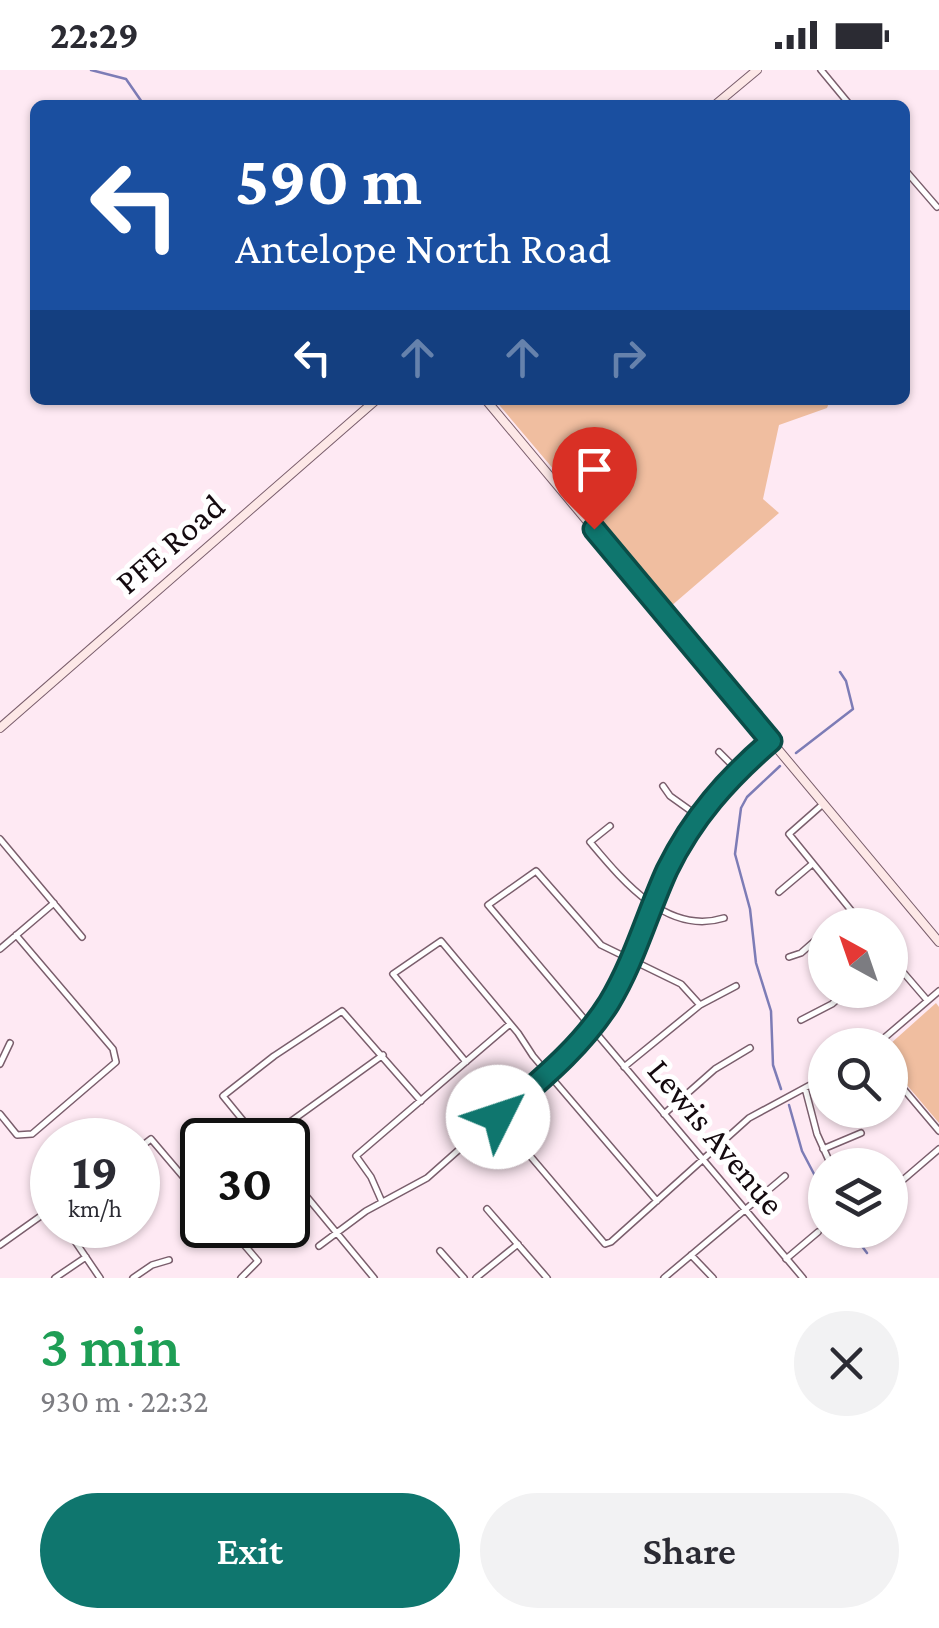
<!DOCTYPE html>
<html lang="en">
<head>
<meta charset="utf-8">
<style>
	body { margin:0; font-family:"Crimson Pro",serif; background:#f2f2f3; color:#2b2b33; height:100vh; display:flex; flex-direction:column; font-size:38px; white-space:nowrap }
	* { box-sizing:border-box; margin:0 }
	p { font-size:32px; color:#7c7c81 }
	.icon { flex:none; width:55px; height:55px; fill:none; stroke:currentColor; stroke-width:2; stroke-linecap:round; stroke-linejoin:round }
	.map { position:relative; height:1208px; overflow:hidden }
	.drawer { display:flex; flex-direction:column; background:#fff; flex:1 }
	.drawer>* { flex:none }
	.hud { position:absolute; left:30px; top:30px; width:880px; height:305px; border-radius:15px; box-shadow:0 2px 8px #0004; background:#1a4fa0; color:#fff; overflow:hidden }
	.needle { width:65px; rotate:320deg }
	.buttons { position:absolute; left:808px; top:838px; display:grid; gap:20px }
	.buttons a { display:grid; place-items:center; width:100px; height:100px; border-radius:50%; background:#fff; box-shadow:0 2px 8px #0004; font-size:50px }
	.speed { position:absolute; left:30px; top:1048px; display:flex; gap:20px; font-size:50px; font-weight:700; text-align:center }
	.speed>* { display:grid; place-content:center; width:130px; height:130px; border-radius:50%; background:#fff; box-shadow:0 2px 8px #0004; line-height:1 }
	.speed small { font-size:25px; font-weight:400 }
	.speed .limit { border:5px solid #111; border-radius:15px; background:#fff; color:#111 }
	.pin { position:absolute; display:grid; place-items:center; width:85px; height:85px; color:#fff; margin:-102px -42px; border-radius:50% 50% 50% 0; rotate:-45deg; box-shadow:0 0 10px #0007 }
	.pin .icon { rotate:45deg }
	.me { position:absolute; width:110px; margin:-55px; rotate:49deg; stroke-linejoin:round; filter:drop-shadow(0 0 8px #0008) }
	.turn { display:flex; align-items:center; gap:35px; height:210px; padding:0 40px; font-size:45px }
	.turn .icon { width:130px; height:130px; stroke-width:2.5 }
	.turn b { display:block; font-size:70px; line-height:85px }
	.lanes { display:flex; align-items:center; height:95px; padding:0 40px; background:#0003; justify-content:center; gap:50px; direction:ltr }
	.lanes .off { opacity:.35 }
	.round { display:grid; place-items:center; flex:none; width:105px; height:105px; border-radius:52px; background:#f2f2f3 }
	.headline { display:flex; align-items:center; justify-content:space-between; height:170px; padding:0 40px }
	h1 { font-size:60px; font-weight:600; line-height:75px; color:#1e9e55 }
	.button { display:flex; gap:20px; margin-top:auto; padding:20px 40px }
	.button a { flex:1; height:115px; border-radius:60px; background:#0f766e; color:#fff; font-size:40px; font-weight:600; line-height:115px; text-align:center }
	.button a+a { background:#f2f2f3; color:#2b2b33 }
	.status { display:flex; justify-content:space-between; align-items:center; height:70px; padding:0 50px; background:#fff; direction:ltr }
	.status svg { height:28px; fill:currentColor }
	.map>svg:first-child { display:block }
	.green { fill:#f0bea0 }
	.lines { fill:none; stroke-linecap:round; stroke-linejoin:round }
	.stream { stroke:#7d7cb6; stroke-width:2.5 }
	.minor-casing { stroke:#7a5e6c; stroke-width:8 }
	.secondary-casing { stroke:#7a5e6c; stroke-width:10 }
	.minor { stroke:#fff; stroke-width:5 }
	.secondary { stroke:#fde8e7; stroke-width:8 }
	.route-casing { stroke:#0a4d48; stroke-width:25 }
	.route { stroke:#0f766e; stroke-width:18 }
	.labels { text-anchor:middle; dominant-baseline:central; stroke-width:10; stroke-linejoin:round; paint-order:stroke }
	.street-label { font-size:35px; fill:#140a0f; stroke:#fff }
</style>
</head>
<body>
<div class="status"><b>22:29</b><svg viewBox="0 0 49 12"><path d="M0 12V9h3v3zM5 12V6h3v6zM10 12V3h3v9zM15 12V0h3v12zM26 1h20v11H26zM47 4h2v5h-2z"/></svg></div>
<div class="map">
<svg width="939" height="1208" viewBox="0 0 939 1208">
	<rect width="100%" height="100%" fill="#fee9f3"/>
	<!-- green -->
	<path class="green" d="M 495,330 L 830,330 L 827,338 L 779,355 L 763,429 L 779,443 L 670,537 Z
		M 936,933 L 939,937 L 939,1053 L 890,995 L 889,975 Z"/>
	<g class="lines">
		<!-- stream -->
		<path class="stream" d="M 91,0 L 126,9 L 144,35
			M 796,683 L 853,639 L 846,611 L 840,602
			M 780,696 L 747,727 L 741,738 L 735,784 L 750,839 L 756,893 L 771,941 L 773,995 L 781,1019
			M 789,1035 L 802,1081 L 825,1125
			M 850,1160 L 867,1183"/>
		<defs>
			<path id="minor" d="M 821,0 L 850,35
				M 905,100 L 937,137
				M 719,682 L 737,700
				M 663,716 L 670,726 L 698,746
				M 823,734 L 789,764 L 863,855
				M 610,756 L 590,772 C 622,810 667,866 724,848
				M 0,769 L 82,867
				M 779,822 L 811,795
				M 834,855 L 851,841
				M 0,879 L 54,833
				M 789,887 L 801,883 L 825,862
				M 890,887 L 927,930
				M 700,935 L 681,914 L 601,875 L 536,801 L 488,835 L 803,1208
				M 801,950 L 832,934 L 848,920
				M 876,975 L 939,921
				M 466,992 L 393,904 L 441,871 L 518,963 L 533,986 L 657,1131
				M 0,994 L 10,973
				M 624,997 L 700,935 L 736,916
				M 890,1003 L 939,1061
				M 805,1018 L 817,1064 L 831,1095
				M 0,1044 L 17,1065 L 32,1064 L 116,992 L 113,979 L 16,865
				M 664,1044 L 715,999 L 750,978
				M 497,1047 L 605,1174 L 611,1172 L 749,1048 L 825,1007
				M 245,1070 L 253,1063
				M 259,1070 L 223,1026 L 274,986 L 342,941 L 421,1031
				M 265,1070 L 383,985
				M 138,1079 L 151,1069 L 202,1129
				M 823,1079 L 861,1063
				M 288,1104 L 374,1208
				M 890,1121 L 939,1079
				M 382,1132 L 371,1107 L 356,1086 L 510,954
				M 487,1139 L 547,1208
				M 64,1155 L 100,1208
				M 227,1155 L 258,1191 L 241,1208
				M 0,1175 L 52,1138
				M 319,1176 L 366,1141 L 427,1108 L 577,975 L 600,947 L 620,913 L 666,803 L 698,746 L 737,700 L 771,671
				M 440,1181 L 464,1208
				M 691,1185 L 713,1208
				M 786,1189 L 818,1162
				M 55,1208 L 86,1187
				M 133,1208 L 152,1195 L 169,1190
				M 476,1208 L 518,1174
				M 664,1208 L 785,1106"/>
			<path id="secondary" d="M 715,35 L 757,0
				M 486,330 L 939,872
				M 0,658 L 376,330"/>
		</defs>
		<!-- minor casing -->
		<use href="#minor" class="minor-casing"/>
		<!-- secondary casing -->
		<use href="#secondary" class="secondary-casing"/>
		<!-- minor -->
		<use href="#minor" class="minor"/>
		<!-- secondary -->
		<use href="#secondary" class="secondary"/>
	</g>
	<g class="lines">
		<defs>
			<path id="route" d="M 498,1047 C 538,1012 580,979 609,933 C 634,892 647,844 667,800 C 693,747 727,709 771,671 L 594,459"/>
		</defs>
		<!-- route casing -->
		<use href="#route" class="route-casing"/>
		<!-- route -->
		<use href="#route" class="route"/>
	</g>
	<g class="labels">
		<!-- street labels -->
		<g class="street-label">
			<text transform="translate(170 474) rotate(-41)">PFE Road</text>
			<text transform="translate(716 1067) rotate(50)">Lewis Avenue</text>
		</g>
	</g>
</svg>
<div class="buttons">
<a><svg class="needle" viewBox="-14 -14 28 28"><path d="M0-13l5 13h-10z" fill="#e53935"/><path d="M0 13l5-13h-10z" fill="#7c7c81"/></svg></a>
<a><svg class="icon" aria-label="search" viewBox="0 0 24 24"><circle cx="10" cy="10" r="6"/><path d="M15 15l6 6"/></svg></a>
<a><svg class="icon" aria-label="layers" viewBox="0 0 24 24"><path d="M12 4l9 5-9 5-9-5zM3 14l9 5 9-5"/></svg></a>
</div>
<div class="speed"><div>19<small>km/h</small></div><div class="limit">30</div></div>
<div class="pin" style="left:594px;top:459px;background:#d93025"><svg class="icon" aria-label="arrive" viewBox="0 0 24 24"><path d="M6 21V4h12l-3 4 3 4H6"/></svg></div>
<svg class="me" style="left:498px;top:1047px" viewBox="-20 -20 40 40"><circle r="19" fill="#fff"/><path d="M0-13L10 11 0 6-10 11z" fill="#0f766e"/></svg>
<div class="hud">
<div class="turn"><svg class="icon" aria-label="left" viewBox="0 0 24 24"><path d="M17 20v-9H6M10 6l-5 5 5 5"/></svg><div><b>590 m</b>Antelope North Road</div></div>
<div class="lanes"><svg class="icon" aria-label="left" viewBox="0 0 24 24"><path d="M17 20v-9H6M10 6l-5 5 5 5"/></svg><svg class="icon off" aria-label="ahead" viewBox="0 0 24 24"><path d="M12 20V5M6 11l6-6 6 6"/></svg><svg class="icon off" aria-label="ahead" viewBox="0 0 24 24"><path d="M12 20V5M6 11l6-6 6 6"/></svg><svg class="icon off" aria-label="right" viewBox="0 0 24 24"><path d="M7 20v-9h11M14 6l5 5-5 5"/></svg></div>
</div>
</div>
<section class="drawer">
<div class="headline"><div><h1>3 min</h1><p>930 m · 22:32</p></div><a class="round"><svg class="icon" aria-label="close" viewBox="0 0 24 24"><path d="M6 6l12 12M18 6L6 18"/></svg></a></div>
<div class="button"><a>Exit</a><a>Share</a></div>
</section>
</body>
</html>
